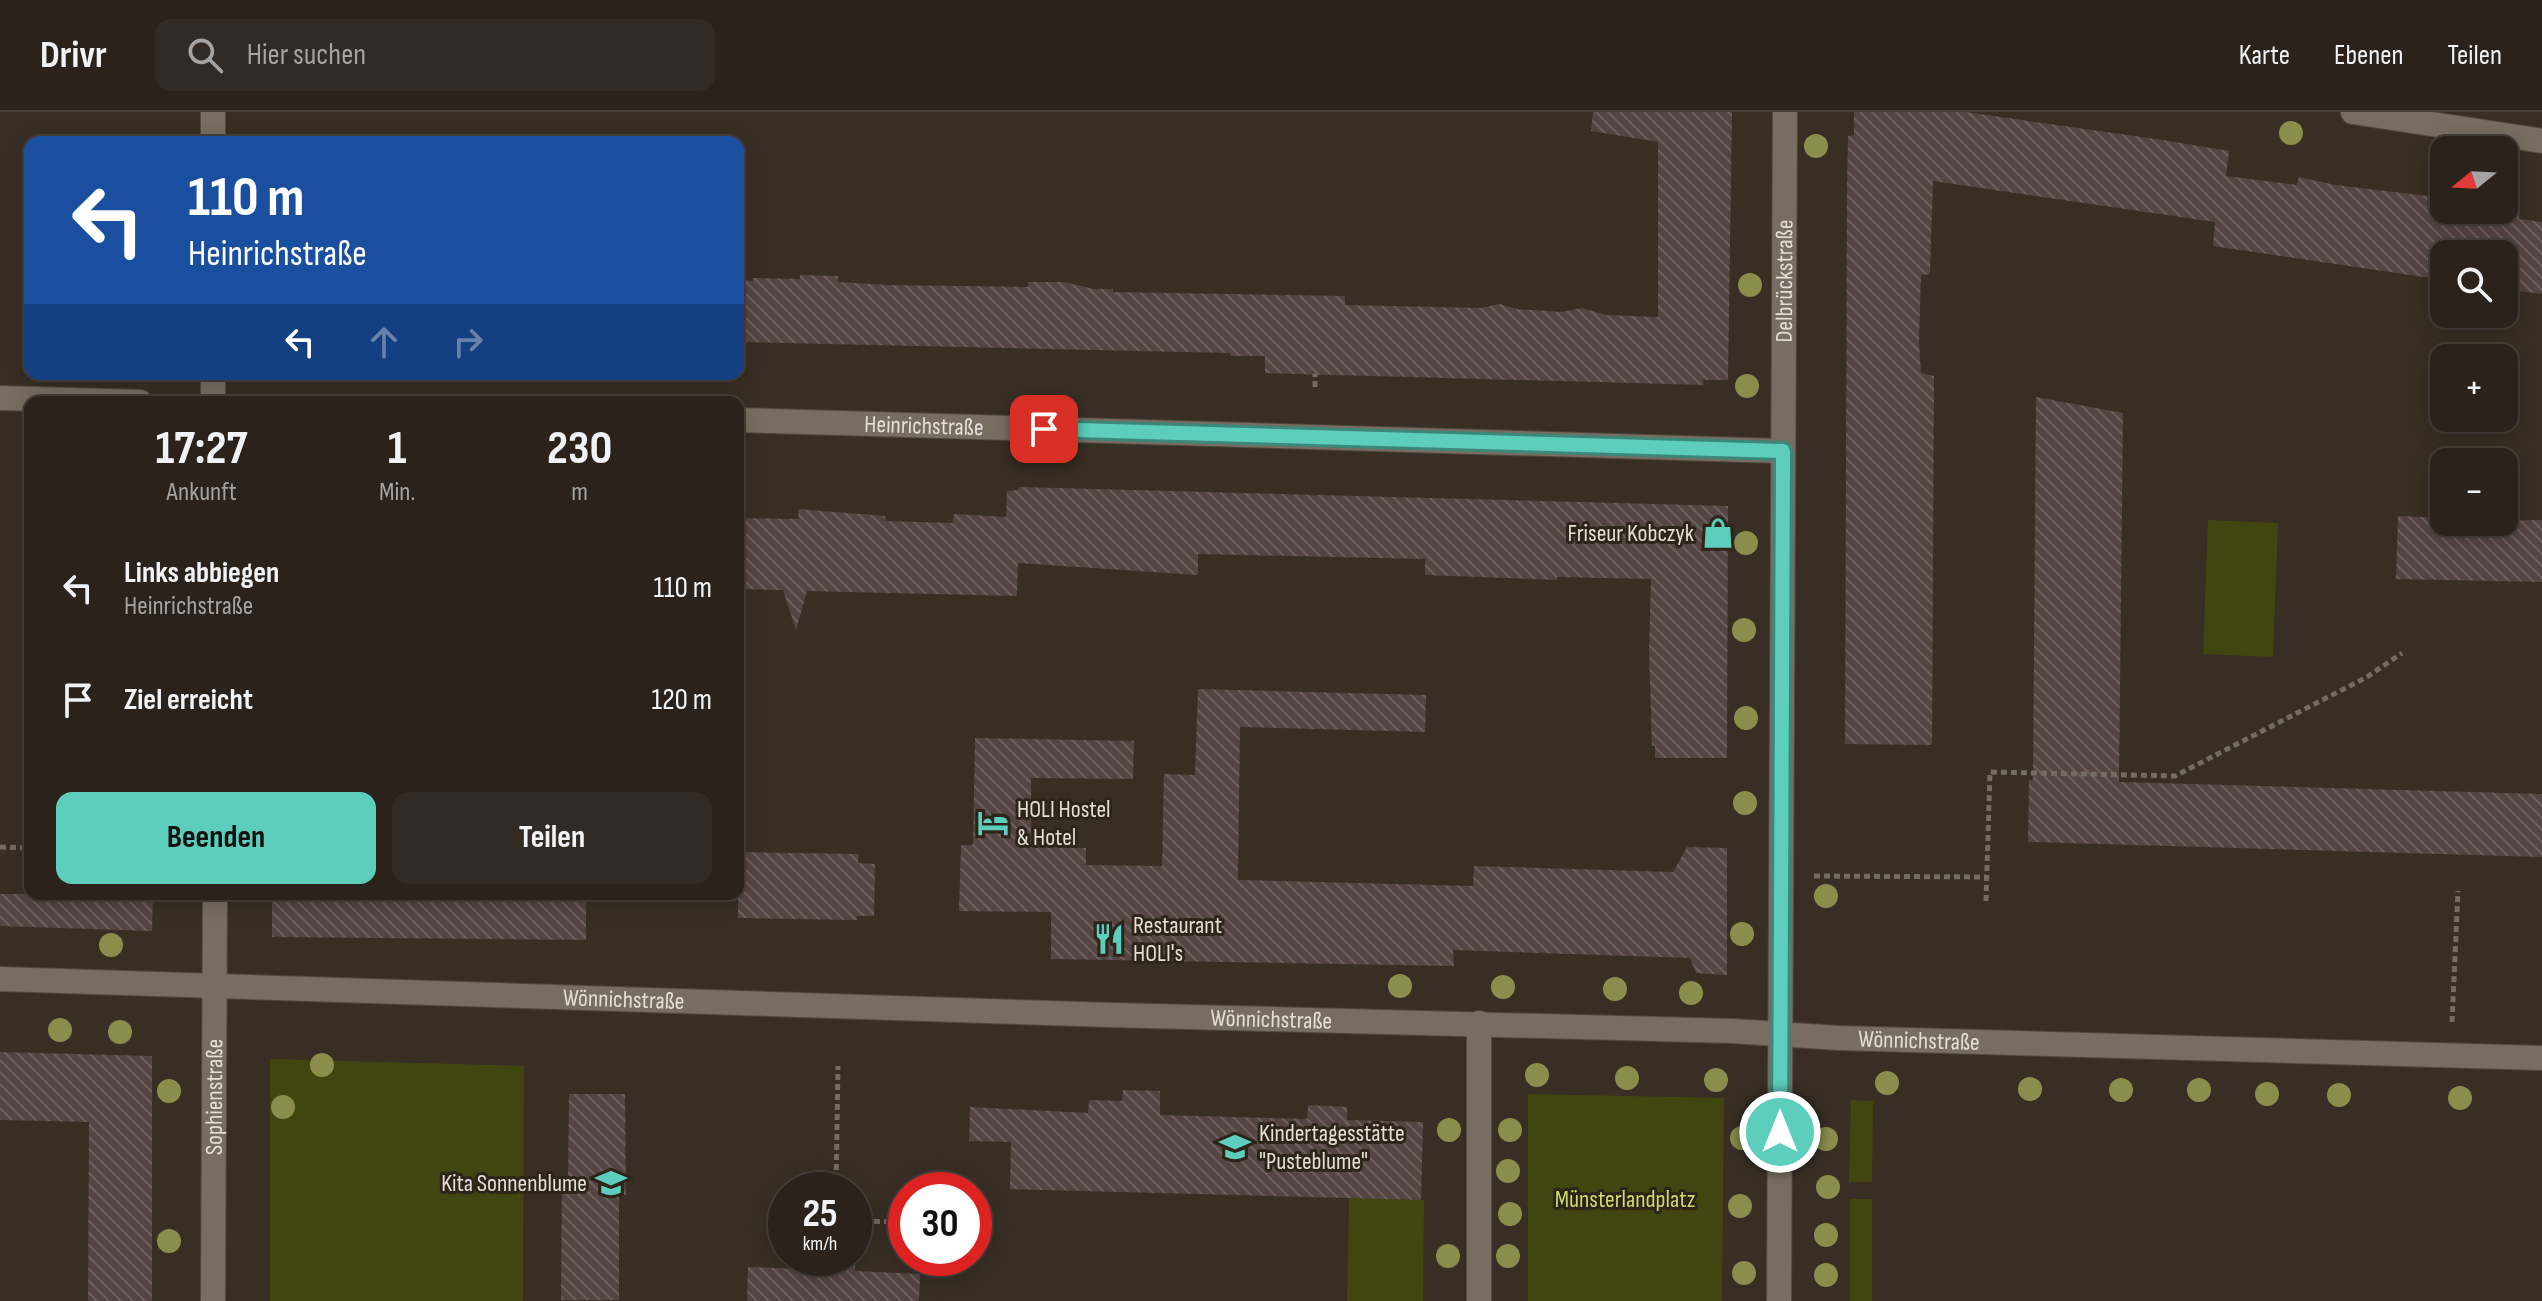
<!DOCTYPE html>
<html lang="de">
<head>
<meta charset="utf-8">
<style>
	body { margin:0; font-family:"Sofia Sans Condensed",sans-serif; background:#322a24; color:#f1f3f6; height:100vh; display:flex; flex-direction:column; font-size:30px; white-space:nowrap }
	* { box-sizing:border-box; margin:0 }
	p { font-size:26px; color:#a5a4a3 }
	.icon { flex:none; width:44px; height:44px; fill:none; stroke:currentColor; stroke-width:2; stroke-linecap:round; stroke-linejoin:round }
	.map { position:relative; flex:1; overflow:hidden }
	.panel { position:absolute; left:24px; top:284px; width:720px; height:504px; display:flex; flex-direction:column; background:#2a221b; border-radius:16px; box-shadow:0 4px 20px #0003,0 0 0 2px #463f3a }
	.panel>* { flex:none }
	.top-card { position:absolute; left:24px; top:24px; width:720px; height:244px; border-radius:16px; box-shadow:0 4px 20px #0003,0 0 0 2px #463f3a; background:#1a4fa0; color:#fff; overflow:hidden }
	.needle { width:52px; rotate:252deg }
	.controls { position:absolute; left:2430px; top:24px; display:grid; gap:16px }
	.controls a { display:grid; place-items:center; width:88px; height:88px; border-radius:16px; background:#2a221b; box-shadow:0 4px 20px #0003,0 0 0 2px #463f3a; font-size:40px }
	.speed { position:absolute; left:768px; top:1060px; display:flex; gap:16px; font-size:40px; font-weight:700; text-align:center }
	.speed>* { display:grid; place-content:center; width:104px; height:104px; border-radius:50%; background:#2a221b; box-shadow:0 4px 20px #0003,0 0 0 2px #463f3a; line-height:1 }
	.speed small { font-size:20px; font-weight:400 }
	.speed .limit { border:12px solid #d22; background:#fff; color:#111 }
	.pin { position:absolute; display:grid; place-items:center; width:68px; height:68px; color:#fff; margin:-34px; border-radius:16px; box-shadow:0 4px 12px #0006 }
	.me { position:absolute; width:88px; margin:-44px; rotate:0deg; stroke-linejoin:round; filter:drop-shadow(0 0 6px #0008) }
	.turn { display:flex; align-items:center; gap:28px; height:168px; padding:0 32px; font-size:36px }
	.turn .icon { width:104px; height:104px; stroke-width:2.5 }
	.turn b { display:block; font-size:56px; line-height:68px }
	.lanes { display:flex; align-items:center; height:76px; padding:0 32px; background:#0003; justify-content:center; gap:40px; direction:ltr }
	.lanes .off { opacity:.35 }
	.eta { display:flex; justify-content:space-evenly; align-items:center; height:136px; text-align:center }
	.eta b { font-size:48px; font-weight:700; line-height:56px }
	.button { display:flex; gap:16px; margin-top:auto; padding:16px 32px }
	.button a { flex:1; height:92px; border-radius:16px; background:#5ccebb; color:#111; font-size:32px; font-weight:700; line-height:92px; text-align:center }
	.button a+a { background:#322a24; color:#f1f3f6 }
	ul { padding:0; list-style:none }
	li { display:flex; align-items:center; gap:24px; height:112px; padding:0 32px }
	li div { flex:1 }
	li b { display:block; font-size:30px }
	li em { font-style:normal }
	header { display:flex; align-items:center; gap:48px; box-sizing:border-box; height:112px; padding:0 40px; background:#2a221b; border-bottom:2px solid #463f3a }
	header strong { font-size:38px }
	nav { display:flex; gap:44px; margin-inline-start:auto; font-size:28px }
	.search { width:560px; height:72px; background:#322a24; display:flex; align-items:center; gap:20px; box-sizing:border-box; padding:0 28px; border-radius:16px; color:#a5a4a3; font-size:30px }
	.map>svg:first-child { display:block }
	.park { fill:#414611 }
	.building { fill:url(#building-back-hatch) }
	.lines { fill:none; stroke-linecap:round; stroke-linejoin:round }
	.street-casing { stroke:#524a42; stroke-width:26 }
	.path { stroke:#746b62; stroke-width:5; stroke-dasharray:6 4; stroke-linecap:butt }
	.street { stroke:#786d61; stroke-width:24 }
	.tree { fill:#8a8d4c }
	.route-casing { stroke:#3c867a; stroke-width:20 }
	.route { stroke:#5ccebb; stroke-width:14 }
	.labels { text-anchor:middle; dominant-baseline:central; stroke-width:6; stroke-linejoin:round; paint-order:stroke }
	.street-label { font-size:24px; fill:#e4ded7; stroke:#2d241a }
	.poi-label { font-size:24px; fill:#e4ded7; stroke:#2d241a; text-anchor:start }
	.park-label { font-size:24px; fill:#cedb6c; stroke:#2d241a }
</style>
</head>
<body>
<header>
<strong>Drivr</strong>
<div class="search"><svg class="icon" aria-label="search" viewBox="0 0 24 24"><circle cx="10" cy="10" r="6"/><path d="M15 15l6 6"/></svg>Hier suchen</div>
<nav><a>Karte</a><a>Ebenen</a><a>Teilen</a></nav>
</header>
<div class="map">
<svg width="2542" height="1189" viewBox="0 0 2542 1189">
	<defs>
		<pattern id="building-back-hatch" width="6" height="6" patternUnits="userSpaceOnUse" patternTransform="scale(2)"><rect width="6" height="6" fill="#554542"/><path d="M-1 5l2 2M0 0l6 6M5-1l2 2" fill="none" stroke="#6d5f5d"/></pattern>
	</defs>
	<rect width="100%" height="100%" fill="#382e24"/>
	<!-- park -->
	<path class="park" d="M 2208,408 L 2278,411 L 2273,545 L 2203,542 Z
		M 270,947 L 524,954 L 523,1189 L 270,1189 Z
		M 1528,982 L 1724,986 L 1722,1189 L 1528,1189 Z
		M 1851,988 L 1873,989 L 1872,1070 L 1849,1070 Z
		M 1349,1086 L 1424,1088 L 1423,1189 L 1347,1189 Z
		M 1850,1087 L 1872,1087 L 1872,1189 L 1850,1189 Z"/>
	<!-- building -->
	<path class="building" d="M 1593,0 L 1732,0 L 1728,268 L 1703,268 L 1704,273 L 1265,261 L 1265,244 L 1231,244 L 1230,241 L 738,230 L 738,168 L 753,169 L 753,166 L 800,167 L 800,163 L 838,164 L 838,170 L 888,173 L 1028,175 L 1028,170 L 1064,170 L 1094,177 L 1113,177 L 1113,180 L 1345,184 L 1345,193 L 1481,196 L 1500,192 L 1516,197 L 1561,200 L 1582,196 L 1606,203 L 1658,205 L 1658,30 L 1591,19 Z
		M 1854,0 L 1966,0 L 2163,28 L 2229,39 L 2226,64 L 2297,73 L 2299,65 L 2335,73 L 2428,84 L 2427,94 L 2444,96 L 2444,98 L 2520,98 L 2519,107 L 2542,110 L 2542,182 L 2504,177 L 2504,142 L 2444,142 L 2444,168 L 2213,134 L 2215,110 L 1933,69 L 1930,162 L 1921,163 L 1919,230 L 1921,261 L 1934,264 L 1932,633 L 1845,632 L 1847,73 L 1848,24 L 1854,23 Z
		M 2036,285 L 2123,301 L 2119,670 L 2542,682 L 2542,745 L 2028,730 L 2029,668 L 2033,668 Z
		M 1019,375 L 1728,394 L 1727,646 L 1655,646 L 1655,634 L 1652,634 L 1649,540 L 1651,467 L 1557,465 L 1557,468 L 1425,463 L 1425,447 L 1198,442 L 1198,463 L 1018,451 L 1017,484 L 807,479 L 796,518 L 783,478 L 738,477 L 738,406 L 799,407 L 798,397 L 885,404 L 886,409 L 953,411 L 954,402 L 1006,405 L 1007,379 L 1018,378 Z
		M 2398,404 L 2444,406 L 2444,410 L 2542,408 L 2542,470 L 2396,467 Z
		M 1198,577 L 1426,583 L 1425,620 L 1240,615 L 1238,768 L 1473,774 L 1474,754 L 1673,760 L 1687,735 L 1727,736 L 1727,863 L 1696,861 L 1690,846 L 1453,838 L 1454,854 L 1051,847 L 1051,800 L 959,799 L 961,733 L 973,733 L 975,626 L 1134,629 L 1133,667 L 1031,666 L 1031,735 L 1086,736 L 1086,753 L 1162,754 L 1164,662 L 1195,663 Z
		M 738,740 L 859,742 L 858,751 L 875,752 L 874,804 L 857,804 L 857,808 L 738,806 Z
		M 0,782 L 153,782 L 152,819 L 0,814 Z
		M 272,782 L 586,782 L 586,828 L 272,825 Z
		M 0,940 L 152,944 L 152,1189 L 88,1189 L 89,1010 L 0,1008 Z
		M 1123,978 L 1160,979 L 1160,1003 L 1307,1007 L 1308,993 L 1347,995 L 1347,1008 L 1423,1010 L 1421,1088 L 1010,1077 L 1011,1030 L 969,1029 L 970,995 L 1088,1001 L 1089,988 L 1122,989 Z
		M 569,982 L 625,982 L 626,1083 L 619,1083 L 619,1188 L 561,1188 L 562,1066 L 568,1066 Z
		M 807,1146 L 855,1146 L 855,1159 L 920,1162 L 919,1189 L 747,1189 L 748,1155 L 807,1157 Z"/>
	<g class="lines">
		<defs>
			<g id="street">
				<path d="M 2353,0 L 2542,29"/>
				<path d="M 213,30 L 213,0"/>
				<path d="M 213,262 L 213,290"/>
				<path d="M 0,286 L 140,290"/>
				<path id="s1" d="M 738,308 L 1783,339"/>
				<path id="s2" d="M 0,867 L 1112,903 L 1733,919 L 1839,926 L 2542,946"/>
				<path id="s3" d="M 213,1189 L 215,782"/>
				<path d="M 1479,1189 L 1479,911"/>
				<path id="s4" d="M 1779,1189 L 1785,0"/>
			</g>
		</defs>
		<!-- street casing -->
		<use href="#street" class="street-casing"/>
		<!-- path -->
		<path class="path" d="M 1315,275 L 1315,262
			M 0,735 L 30,736
			M 1814,764 L 1986,765
			M 1986,789 L 1990,660 L 2175,664 L 2367,565 L 2402,541
			M 2452,910 L 2458,779
			M 836,1078 L 838,954
			M 854,1109 L 906,1110"/>
		<!-- street -->
		<use href="#street" class="street"/>
	</g>
	<!-- trees -->
	<g class="tree">
		<circle cx="2291" cy="21" r="12"/>
		<circle cx="1816" cy="34" r="12"/>
		<circle cx="1750" cy="173" r="12"/>
		<circle cx="1747" cy="274" r="12"/>
		<circle cx="1746" cy="431" r="12"/>
		<circle cx="1744" cy="518" r="12"/>
		<circle cx="1746" cy="606" r="12"/>
		<circle cx="1745" cy="691" r="12"/>
		<circle cx="1826" cy="784" r="12"/>
		<circle cx="1742" cy="822" r="12"/>
		<circle cx="111" cy="833" r="12"/>
		<circle cx="1400" cy="874" r="12"/>
		<circle cx="1503" cy="875" r="12"/>
		<circle cx="1615" cy="877" r="12"/>
		<circle cx="1691" cy="881" r="12"/>
		<circle cx="60" cy="918" r="12"/>
		<circle cx="120" cy="920" r="12"/>
		<circle cx="322" cy="953" r="12"/>
		<circle cx="1537" cy="963" r="12"/>
		<circle cx="1627" cy="966" r="12"/>
		<circle cx="1716" cy="968" r="12"/>
		<circle cx="1887" cy="971" r="12"/>
		<circle cx="2030" cy="977" r="12"/>
		<circle cx="2121" cy="978" r="12"/>
		<circle cx="2199" cy="978" r="12"/>
		<circle cx="169" cy="979" r="12"/>
		<circle cx="2267" cy="982" r="12"/>
		<circle cx="2339" cy="983" r="12"/>
		<circle cx="2460" cy="986" r="12"/>
		<circle cx="283" cy="995" r="12"/>
		<circle cx="1449" cy="1018" r="12"/>
		<circle cx="1510" cy="1018" r="12"/>
		<circle cx="1742" cy="1026" r="12"/>
		<circle cx="1826" cy="1027" r="12"/>
		<circle cx="1508" cy="1059" r="12"/>
		<circle cx="1828" cy="1075" r="12"/>
		<circle cx="1740" cy="1094" r="12"/>
		<circle cx="1510" cy="1102" r="12"/>
		<circle cx="1826" cy="1123" r="12"/>
		<circle cx="169" cy="1129" r="12"/>
		<circle cx="1448" cy="1144" r="12"/>
		<circle cx="1508" cy="1144" r="12"/>
		<circle cx="1744" cy="1161" r="12"/>
		<circle cx="1826" cy="1163" r="12"/>
	</g>
	<g class="lines">
		<defs>
			<path id="route" d="M 1044,317 L 1783,339 L 1780,1020"/>
		</defs>
		<!-- route casing -->
		<use href="#route" class="route-casing"/>
		<!-- route -->
		<use href="#route" class="route"/>
	</g>
	<!-- icons -->
	<defs>
		<symbol id="shop-bare" viewBox="-9 -9 18 18"><path d="M-5-2.5h2.3a2.7 3.5 0 0 1 5.4 0H5L5.5 6h-11ZM-1.5-2.5h3a1.5 2.3 0 0 0-3 0Z" fill="#5ccebb" stroke="#2d241a" stroke-width="2.5" paint-order="stroke"/></symbol>
		<symbol id="hotel-bare" viewBox="-9 -9 18 18"><path d="M-6-4.5h1.5V1H6V5H4.5V3h-9V5H-6ZM-4 0a1.8 1.8 0 1 1 3.6 0ZM.5 0V-2.5h3Q6-2.5 6 0Z" fill="#5ccebb" stroke="#2d241a" stroke-width="2.5" paint-order="stroke"/></symbol>
		<symbol id="restaurant-bare" viewBox="-9 -9 18 18"><path d="M-5-6h1v4h1v-4h1v4h1v-4h1v5L-1.5 .5V6h-2V.5L-5-1ZM5-6V6H3V1.5H1.5Q1.5-4 5-6Z" fill="#5ccebb" stroke="#2d241a" stroke-width="2.5" paint-order="stroke"/></symbol>
		<symbol id="school-bare" viewBox="-9 -9 18 18"><path d="M0-5L7-2L0 1L-7-2ZM-4 1L0 2.5L4 1V4Q0 6-4 4Z" fill="#5ccebb" stroke="#2d241a" stroke-width="2.5" paint-order="stroke"/></symbol>
	</defs>
	<g fill-rule="evenodd">
		<use href="#shop-bare" x="1696" y="399" width="44" height="44"/>
		<use href="#hotel-bare" x="971" y="689" width="44" height="44"/>
		<use href="#restaurant-bare" x="1087" y="805" width="44" height="44"/>
		<use href="#school-bare" x="1213" y="1013" width="44" height="44"/>
		<use href="#school-bare" x="589" y="1049" width="44" height="44"/>
	</g>
	<g class="labels">
		<!-- street labels -->
		<g class="street-label">
			<text stroke="none"><textPath href="#s4" startOffset="1020">Delbrückstraße</textPath></text>
			<text stroke="none"><textPath href="#s1" startOffset="186">Heinrichstraße</textPath></text>
			<text stroke="none"><textPath href="#s2" startOffset="624">Wönnichstraße</textPath></text>
			<text stroke="none"><textPath href="#s2" startOffset="1272">Wönnichstraße</textPath></text>
			<text stroke="none"><textPath href="#s2" startOffset="1920">Wönnichstraße</textPath></text>
			<text stroke="none"><textPath href="#s3" startOffset="204">Sophienstraße</textPath></text>
		</g>
		<!-- poi labels -->
		<g class="poi-label">
			<text x="1694" y="421" text-anchor="end">Friseur Kobczyk</text>
			<text x="1017" y="697">HOLI Hostel<tspan x="1017" dy="28">&amp; Hotel</tspan></text>
			<text x="1133" y="813">Restaurant<tspan x="1133" dy="28">HOLI's</tspan></text>
			<text x="1259" y="1021">Kindertagesstätte<tspan x="1259" dy="28">"Pusteblume"</tspan></text>
			<text x="587" y="1071" text-anchor="end">Kita Sonnenblume</text>
		</g>
		<!-- park labels -->
		<g class="park-label">
			<text x="1625" y="1087">Münsterlandplatz</text>
		</g>
	</g>
</svg>
<div class="controls">
<a><svg class="needle" viewBox="-14 -14 28 28"><path d="M0-13l5 13h-10z" fill="#e53935"/><path d="M0 13l5-13h-10z" fill="#a5a4a3"/></svg></a>
<a><svg class="icon" aria-label="search" viewBox="0 0 24 24"><circle cx="10" cy="10" r="6"/><path d="M15 15l6 6"/></svg></a>
<a>+</a>
<a>−</a>
</div>
<div class="speed"><div>25<small>km/h</small></div><div class="limit">30</div></div>
<div class="pin" style="left:1044px;top:317px;background:#d93025"><svg class="icon" aria-label="arrive" viewBox="0 0 24 24"><path d="M6 21V4h12l-3 4 3 4H6"/></svg></div>
<svg class="me" style="left:1780px;top:1020px" viewBox="-20 -20 40 40"><circle r="17" fill="#5ccebb" stroke="#fff" stroke-width="3"/><path d="M0-11L8 9 0 5-8 9z" fill="#fff"/></svg>
<div class="top-card">
<div class="turn"><svg class="icon" aria-label="left" viewBox="0 0 24 24"><path d="M17 20v-9H6M10 6l-5 5 5 5"/></svg><div><b>110 m</b>Heinrichstraße</div></div>
<div class="lanes"><svg class="icon" aria-label="left" viewBox="0 0 24 24"><path d="M17 20v-9H6M10 6l-5 5 5 5"/></svg><svg class="icon off" aria-label="ahead" viewBox="0 0 24 24"><path d="M12 20V5M6 11l6-6 6 6"/></svg><svg class="icon off" aria-label="right" viewBox="0 0 24 24"><path d="M7 20v-9h11M14 6l5 5-5 5"/></svg></div>
</div>
<section class="panel">
<div class="eta">
<div><b>17:27</b><p>Ankunft</p></div>
<div><b>1</b><p>Min.</p></div>
<div><b>230</b><p>m</p></div>
</div>
<ul>
<li><svg class="icon" aria-label="left" viewBox="0 0 24 24"><path d="M17 20v-9H6M10 6l-5 5 5 5"/></svg><div><b>Links abbiegen</b><p>Heinrichstraße</p></div><em>110 m</em></li>
<li><svg class="icon" aria-label="arrive" viewBox="0 0 24 24"><path d="M6 21V4h12l-3 4 3 4H6"/></svg><div><b>Ziel erreicht</b></div><em>120 m</em></li>
</ul>
<div class="button"><a>Beenden</a><a>Teilen</a></div>
</section>
</div>
</body>
</html>
